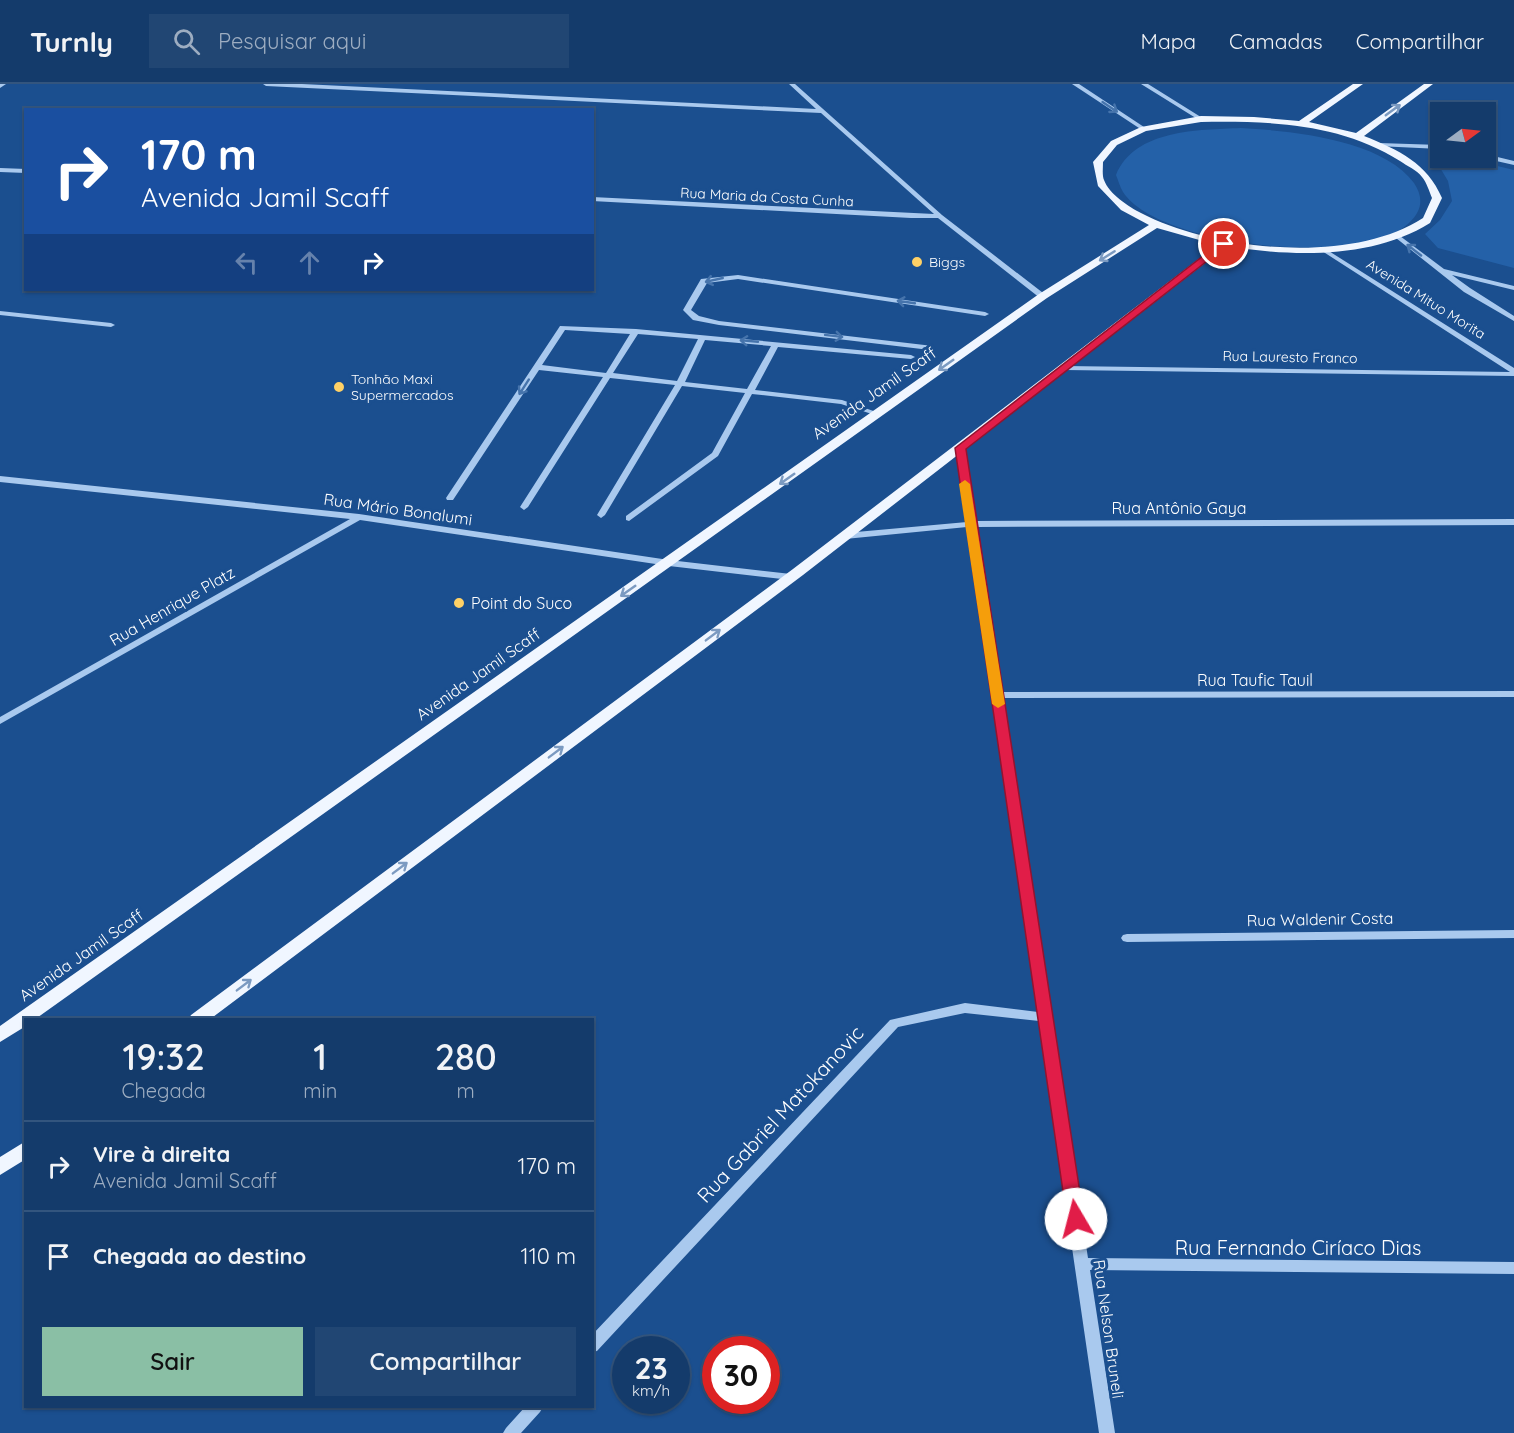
<!DOCTYPE html>
<html lang="pt">
<head>
<meta charset="utf-8">
<style>
	body { margin:0; font-family:Quicksand,sans-serif; background:#214673; color:#f1f3f6; height:100vh; display:flex; flex-direction:column; font-size:22px; white-space:nowrap }
	* { box-sizing:border-box; margin:0 }
	p { font-size:20px; color:#9dadc1 }
	.icon { flex:none; width:33px; height:33px; fill:none; stroke:currentColor; stroke-width:2; stroke-linecap:round; stroke-linejoin:round }
	.map { position:relative; flex:1; overflow:hidden }
	.details { position:absolute; left:24px; top:934px; width:570px; height:390px; display:flex; flex-direction:column; background:#143b6b; border-radius:0px; box-shadow:0 2px 4px #0004,0 0 0 2px #33557e }
	.details>* { flex:none }
	.hud { position:absolute; left:24px; top:24px; width:570px; height:183px; border-radius:0px; box-shadow:0 2px 4px #0004,0 0 0 2px #33557e; background:#1a4fa0; color:#fff; overflow:hidden }
	.needle { width:39px; rotate:75deg }
	.fabs { position:absolute; left:1430px; top:18px; display:grid; gap:12px }
	.fabs a { display:grid; place-items:center; width:66px; height:66px; border-radius:0px; background:#143b6b; box-shadow:0 2px 4px #0004,0 0 0 2px #33557e; font-size:30px }
	.speed { position:absolute; left:612px; top:1252px; display:flex; gap:12px; font-size:30px; font-weight:700; text-align:center }
	.speed>* { display:grid; place-content:center; width:78px; height:78px; border-radius:50%; background:#143b6b; box-shadow:0 2px 4px #0004,0 0 0 2px #33557e; line-height:1 }
	.speed small { font-size:15px; font-weight:400 }
	.speed .limit { border:9px solid #d22; background:#fff; color:#111 }
	.pin { position:absolute; display:grid; place-items:center; width:51px; height:51px; color:#fff; margin:-26px; border:3px solid #fff; border-radius:50%; box-shadow:0 2px 6px #0007 }
	.me { position:absolute; width:66px; margin:-33px; rotate:352deg; stroke-linejoin:round; filter:drop-shadow(0 0 4px #0008) }
	.turn { display:flex; align-items:center; gap:21px; height:126px; padding:0 18px; font-size:27px }
	.turn .icon { width:78px; height:78px; stroke-width:2.5 }
	.turn b { display:block; font-size:42px; line-height:51px }
	.lanes { display:flex; align-items:center; height:57px; padding:0 18px; background:#0003; justify-content:center; gap:30px; direction:ltr }
	.lanes .off { opacity:.35 }
	.eta { display:flex; justify-content:space-evenly; align-items:center; height:102px; text-align:center }
	.eta b { font-size:36px; font-weight:600; line-height:42px }
	.primary-button { display:flex; gap:12px; margin-top:auto; padding:12px 18px }
	.primary-button a { flex:1; height:69px; border-radius:0px; background:#8abfa5; color:#111; font-size:24px; font-weight:600; line-height:69px; text-align:center }
	.primary-button a+a { background:#214673; color:#f1f3f6 }
	ul { padding:0; list-style:none }
	li { display:flex; align-items:center; gap:18px; height:90px; padding:0 18px; border-top:2px solid #33557e }
	li div { flex:1 }
	li b { display:block; font-size:22px }
	li em { font-style:normal }
	header { display:flex; align-items:center; gap:36px; box-sizing:border-box; height:84px; padding:0 30px; background:#143b6b; border-bottom:2px solid #33557e }
	header strong { font-size:28px }
	nav { display:flex; gap:33px; margin-inline-start:auto; font-size:21px }
	.search { width:420px; height:54px; background:#214673; display:flex; align-items:center; gap:15px; box-sizing:border-box; padding:0 21px; border-radius:0px; color:#9dadc1; font-size:22px }
	.map>svg:first-child { display:block }
	.green { fill:#2461a8 }
	.lines { fill:none; stroke-linecap:round; stroke-linejoin:round }
	.minor { fill:#a9c9ee; fill-rule:evenodd }
	.major { fill:#f0f6ff; fill-rule:evenodd }
	.oneway { stroke:#4674ac }
	.oneway2 { stroke:#7b9ac1 }
	.route { fill:#e11d48; stroke:#92132f; stroke-width:1.5 }
	.slow { fill:#f59e0b }
	.poi-dot { fill:#ffd166; stroke:#1b4f8f; stroke-width:2 }
	.labels { text-anchor:middle; dominant-baseline:central; stroke-width:6; stroke-linejoin:round; paint-order:stroke }
	.far-street-label { font-size:14px; fill:#fff; stroke:#1b4f8f }
	.far-poi-label { font-size:14px; fill:#fff; stroke:#1b4f8f; text-anchor:start }
	.street-label { font-size:16px; fill:#fff; stroke:#1b4f8f }
	.poi-label { font-size:16px; fill:#fff; stroke:#1b4f8f; text-anchor:start }
	.near-street-label { font-size:20px; fill:#fff; stroke:#1b4f8f }
</style>
</head>
<body>
<header>
<strong>Turnly</strong>
<div class="search"><svg class="icon" aria-label="search" viewBox="0 0 24 24"><circle cx="10" cy="10" r="6"/><path d="M15 15l6 6"/></svg>Pesquisar aqui</div>
<nav><a>Mapa</a><a>Camadas</a><a>Compartilhar</a></nav>
</header>
<div class="map">
<svg width="1514" height="1349" viewBox="0 0 1514 1349">
	<rect width="100%" height="100%" fill="#1b4f8f"/>
	<!-- green -->
	<path class="green" d="M 1241,44 C 1291,47 1382,55 1414,99 C 1424,114 1422,127 1409,139 C 1362,184 1159,163 1123,108 C 1120,103 1118,96 1116,91 C 1135,45 1199,46 1241,44 Z
		M 1440,73 L 1464,74 L 1514,86 L 1514,184 L 1438,164 L 1425,150 L 1440,136 L 1452,117 L 1448,97 L 1436,77 Z"/>
	<g class="lines">
		<!-- minor -->
		<path class="minor" d="M 0,0 L 6,0 L 0,4 Z
			M 263,0 L 302,0 L 816,25 L 789,0 L 795,0 L 942,131 L 1047,212 L 1040,214 L 938,134 L 911,134 L 592,117 L 592,113 L 934,130 L 821,29 L 266,2 Z
			M 1072,0 L 1079,0 L 1147,45 L 1142,46 Z
			M 1141,0 L 1148,0 L 1204,35 L 1199,36 Z
			M 1379,59 L 1440,61 L 1440,65 L 1377,62 L 1376,61 Z
			M 1485,70 L 1514,77 L 1514,81 L 1483,74 L 1485,74 Z
			M 0,84 L 26,85 L 26,89 L 0,88 Z
			M 1396,152 L 1400,152 L 1444,185 L 1514,202 L 1514,206 L 1452,191 L 1470,204 L 1514,232 L 1514,237 L 1464,208 L 1396,154 Z
			M 1324,164 L 1514,284 L 1514,292 L 1065,286 L 1061,284 L 1065,282 L 1510,288 L 1322,167 L 1322,165 Z
			M 738,191 L 985,228 L 989,230 L 985,232 L 738,195 L 707,199 L 691,226 L 699,232 L 719,237 L 933,262 L 934,264 L 930,266 L 719,241 L 693,236 L 683,226 L 701,195 Z
			M 0,227 L 111,239 L 115,241 L 111,243 L 0,231 Z
			M 560,242 L 636,245 L 911,271 L 915,273 L 911,275 L 778,263 L 755,306 L 842,316 L 882,330 L 878,332 L 841,320 L 752,310 L 718,372 L 629,437 L 626,436 L 626,432 L 712,369 L 745,309 L 682,302 L 605,431 L 601,434 L 597,431 L 675,301 L 610,294 L 528,423 L 524,426 L 520,423 L 603,293 L 539,286 L 453,416 L 447,416 L 446,414 ZM 565,246 L 630,250 L 606,289 L 542,281 ZM 638,250 L 698,255 L 677,297 L 613,289 ZM 705,256 L 771,262 L 747,305 L 685,298 Z
			M 960,361 L 964,364 L 975,437 L 1514,435 L 1514,441 L 976,443 L 1001,608 L 1514,607 L 1514,613 L 1002,614 L 1088,1174 L 1514,1178 L 1514,1190 L 1090,1186 L 1115,1349 L 1099,1349 L 1039,937 L 965,929 L 898,943 L 597,1267 L 592,1268 L 592,1251 L 890,936 L 965,919 L 1038,928 L 967,443 L 845,455 L 841,452 L 845,449 L 967,438 L 956,364 Z
			M 0,392 L 359,430 L 669,476 L 791,490 L 796,493 L 791,496 L 669,482 L 360,436 L 0,640 L 0,633 L 350,435 L 0,398 Z
			M 1514,846 L 1514,854 L 1127,858 L 1123,857 L 1121,854 L 1123,851 L 1127,850 Z
			M 525,1323 L 543,1323 L 540,1328 L 521,1349 L 503,1349 L 506,1344 Z"/>
		<!-- major -->
		<path class="major" d="M 1353,0 L 1363,0 L 1309,38 L 1356,49 L 1424,0 L 1433,0 L 1364,52 C 1399,66 1427,79 1442,114 L 1430,139 C 1373,175 1291,173 1227,162 L 803,491 L 209,936 L 188,936 L 191,931 L 793,485 L 1217,161 L 1157,144 L 1047,214 L 34,936 L 26,936 L 26,942 L 0,958 L 0,942 L 1039,210 L 1149,141 L 1121,126 L 1098,102 L 1093,78 L 1111,57 L 1141,43 L 1201,32 L 1254,33 L 1299,37 ZM 1201,38 C 1270,37 1340,39 1400,77 C 1407,82 1417,86 1422,93 C 1427,99 1429,107 1432,114 L 1423,134 C 1351,181 1214,167 1141,129 C 1129,123 1109,110 1104,96 C 1102,91 1103,84 1103,78 L 1117,61 L 1146,47 Z
			M 26,1057 L 26,1075 L 0,1091 L 0,1073 Z"/>
	</g>
	<!-- one-way arrows -->
	<defs><path id="oneway-shaft" d="M-6 0H5M1.5-3L5.5 0L1.5 3" fill="none" stroke-width="1.6" stroke-linecap="round" stroke-linejoin="round" transform="scale(1.5)"/></defs>
	<g class="oneway">
		<use href="#oneway-shaft" transform="translate(1110 23) rotate(34)"/>
		<use href="#oneway-shaft" transform="translate(1414 166) rotate(-142)"/>
		<use href="#oneway-shaft" transform="translate(714 196) rotate(167)"/>
		<use href="#oneway-shaft" transform="translate(906 218) rotate(-172)"/>
		<use href="#oneway-shaft" transform="translate(834 252) rotate(7)"/>
		<use href="#oneway-shaft" transform="translate(749 257) rotate(-175)"/>
		<use href="#oneway-shaft" transform="translate(524 303) rotate(123)"/>
	</g>
	<g class="oneway2">
		<use href="#oneway-shaft" transform="translate(1393 26) rotate(-36)"/>
		<use href="#oneway-shaft" transform="translate(1107 172) rotate(148)"/>
		<use href="#oneway-shaft" transform="translate(946 281) rotate(145)"/>
		<use href="#oneway-shaft" transform="translate(787 395) rotate(145)"/>
		<use href="#oneway-shaft" transform="translate(628 507) rotate(145)"/>
		<use href="#oneway-shaft" transform="translate(713 551) rotate(-37)"/>
		<use href="#oneway-shaft" transform="translate(556 668) rotate(-37)"/>
		<use href="#oneway-shaft" transform="translate(400 784) rotate(-37)"/>
		<use href="#oneway-shaft" transform="translate(244 901) rotate(-37)"/>
	</g>
	<!-- route -->
	<path class="route" d="M 1221,158 L 1229,160 L 966,365 L 1084,1135 L 1082,1141 L 1076,1143 L 1069,1141 L 1067,1135 L 955,364 Z"/>
	<!-- slow -->
	<path class="slow" d="M 965,396 L 970,400 L 1005,620 L 998,624 L 992,620 L 959,400 Z"/>
	<!-- markers -->
	<g class="poi-dot">
		<circle cx="917" cy="178" r="6"/>
		<circle cx="339" cy="303" r="6"/>
		<circle cx="459" cy="519" r="6"/>
	</g>
	<g class="labels">
		<!-- far-street labels -->
		<g class="far-street-label">
			<text transform="translate(767 113) rotate(3)">Rua Maria da Costa Cunha</text>
			<text transform="translate(1426 215) rotate(32)">Avenida Mituo Morita</text>
			<text transform="translate(1290 273) rotate(1)">Rua Lauresto Franco</text>
		</g>
		<!-- far-poi labels -->
		<g class="far-poi-label">
			<text x="929" y="178">Biggs</text>
			<text x="351" y="295">Tonhão Maxi<tspan x="351" dy="16">Supermercados</tspan></text>
		</g>
		<!-- street labels -->
		<g class="street-label">
			<text transform="translate(874 309) rotate(-35)">Avenida Jamil Scaff</text>
			<text x="1179" y="424">Rua Antônio Gaya</text>
			<text transform="translate(398 425) rotate(8)">Rua Mário Bonalumi</text>
			<text transform="translate(172 522) rotate(-30)">Rua Henrique Platz</text>
			<text transform="translate(478 590) rotate(-35)">Avenida Jamil Scaff</text>
			<text x="1255" y="596">Rua Taufic Tauil</text>
			<text transform="translate(1320 835) rotate(-1)">Rua Waldenir Costa</text>
			<text transform="translate(81 871) rotate(-35)">Avenida Jamil Scaff</text>
			<text transform="translate(1109 1245) rotate(82)">Rua Nelson Bruneli</text>
		</g>
		<!-- poi labels -->
		<g class="poi-label">
			<text x="471" y="519">Point do Suco</text>
		</g>
		<!-- near-street labels -->
		<g class="near-street-label">
			<text transform="translate(780 1030) rotate(-47)">Rua Gabriel Matokanovic</text>
			<text x="1298" y="1163">Rua Fernando Ciríaco Dias</text>
		</g>
	</g>
</svg>
<div class="fabs">
<a><svg class="needle" viewBox="-14 -14 28 28"><path d="M0-13l5 13h-10z" fill="#e53935"/><path d="M0 13l5-13h-10z" fill="#9dadc1"/></svg></a>
</div>
<div class="speed"><div>23<small>km/h</small></div><div class="limit">30</div></div>
<div class="pin" style="left:1224px;top:160px;background:#d93025"><svg class="icon" aria-label="arrive" viewBox="0 0 24 24"><path d="M6 21V4h12l-3 4 3 4H6"/></svg></div>
<svg class="me" style="left:1076px;top:1135px" viewBox="-20 -20 40 40"><circle r="19" fill="#fff"/><path d="M0-13L10 11 0 6-10 11z" fill="#e11d48"/></svg>
<div class="hud">
<div class="turn"><svg class="icon" aria-label="right" viewBox="0 0 24 24"><path d="M7 20v-9h11M14 6l5 5-5 5"/></svg><div><b>170 m</b>Avenida Jamil Scaff</div></div>
<div class="lanes"><svg class="icon off" aria-label="left" viewBox="0 0 24 24"><path d="M17 20v-9H6M10 6l-5 5 5 5"/></svg><svg class="icon off" aria-label="ahead" viewBox="0 0 24 24"><path d="M12 20V5M6 11l6-6 6 6"/></svg><svg class="icon" aria-label="right" viewBox="0 0 24 24"><path d="M7 20v-9h11M14 6l5 5-5 5"/></svg></div>
</div>
<section class="details">
<div class="eta">
<div><b>19:32</b><p>Chegada</p></div>
<div><b>1</b><p>min</p></div>
<div><b>280</b><p>m</p></div>
</div>
<ul>
<li><svg class="icon" aria-label="right" viewBox="0 0 24 24"><path d="M7 20v-9h11M14 6l5 5-5 5"/></svg><div><b>Vire à direita</b><p>Avenida Jamil Scaff</p></div><em>170 m</em></li>
<li><svg class="icon" aria-label="arrive" viewBox="0 0 24 24"><path d="M6 21V4h12l-3 4 3 4H6"/></svg><div><b>Chegada ao destino</b></div><em>110 m</em></li>
</ul>
<div class="primary-button"><a>Sair</a><a>Compartilhar</a></div>
</section>
</div>
</body>
</html>
